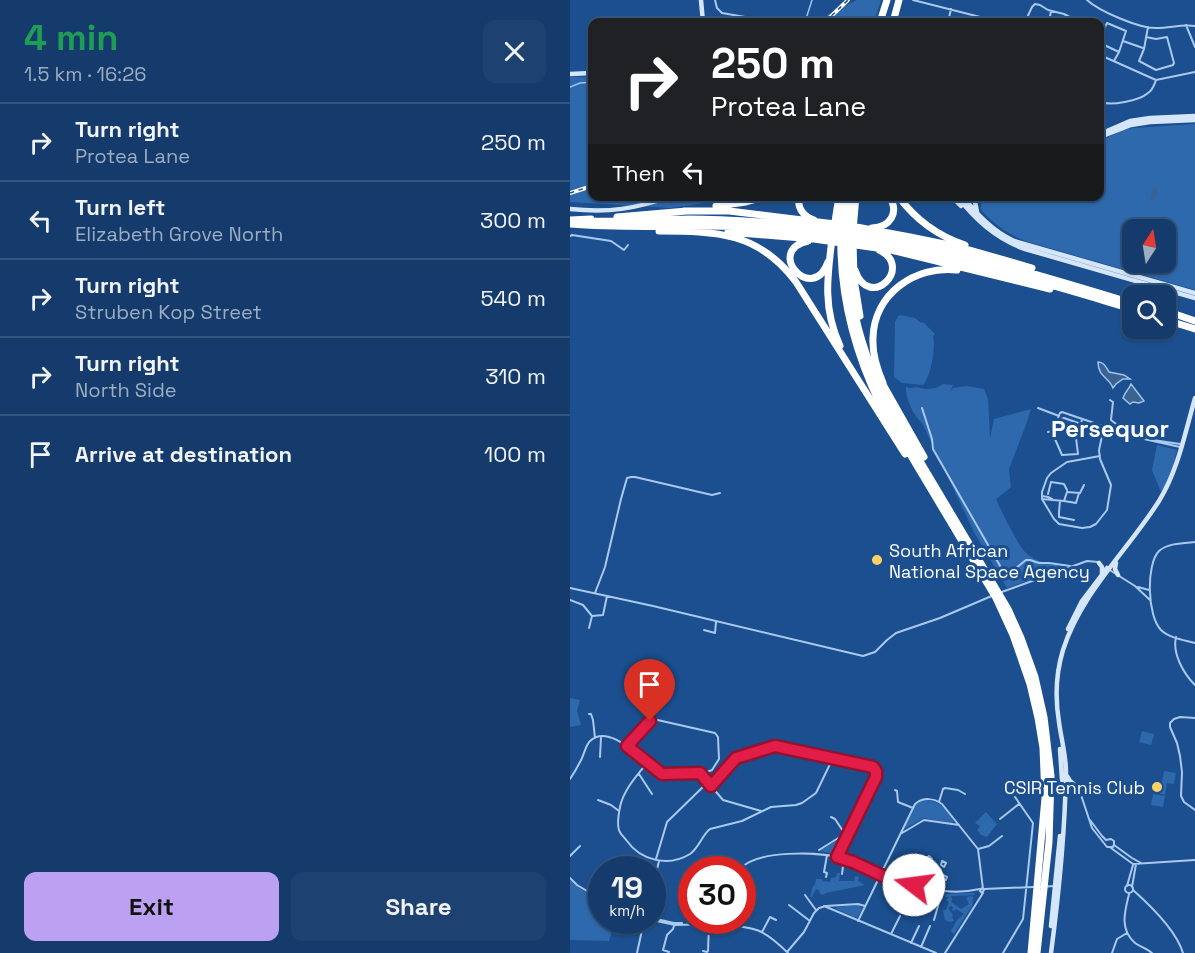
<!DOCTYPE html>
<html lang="en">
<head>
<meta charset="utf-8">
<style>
	body { margin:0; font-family:"Space Grotesk",sans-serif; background:#1d4271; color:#f1f3f6; height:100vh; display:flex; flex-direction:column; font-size:22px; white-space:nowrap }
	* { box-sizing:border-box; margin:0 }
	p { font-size:20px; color:#9dadc1 }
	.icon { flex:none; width:33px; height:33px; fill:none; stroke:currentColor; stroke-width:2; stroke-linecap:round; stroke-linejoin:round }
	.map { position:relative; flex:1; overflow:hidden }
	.side { display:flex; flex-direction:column; background:#143b6b; width:570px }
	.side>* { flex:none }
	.banner { position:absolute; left:18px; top:18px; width:516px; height:183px; border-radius:12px; box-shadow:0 2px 4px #0004,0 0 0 2px #33557e; background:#202124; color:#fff; overflow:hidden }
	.needle { width:39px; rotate:12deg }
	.buttons { position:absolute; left:552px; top:219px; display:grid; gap:12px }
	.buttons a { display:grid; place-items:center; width:54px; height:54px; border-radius:12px; background:#143b6b; box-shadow:0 2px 4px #0004,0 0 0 2px #33557e; font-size:30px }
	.speed { position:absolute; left:18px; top:856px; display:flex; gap:12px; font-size:30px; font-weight:700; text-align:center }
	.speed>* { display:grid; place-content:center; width:78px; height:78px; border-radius:50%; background:#143b6b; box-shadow:0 2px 4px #0004,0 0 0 2px #33557e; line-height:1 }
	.speed small { font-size:15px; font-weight:400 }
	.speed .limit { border:9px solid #d22; background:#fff; color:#111 }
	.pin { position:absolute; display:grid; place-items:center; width:51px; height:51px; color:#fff; margin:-62px -26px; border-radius:50% 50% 50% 0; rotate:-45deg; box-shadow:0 0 6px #0007 }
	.pin .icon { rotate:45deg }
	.me { position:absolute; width:66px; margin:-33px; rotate:285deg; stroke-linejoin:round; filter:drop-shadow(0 0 4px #0008) }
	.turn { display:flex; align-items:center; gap:21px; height:126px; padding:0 24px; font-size:27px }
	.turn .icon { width:78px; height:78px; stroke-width:2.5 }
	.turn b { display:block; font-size:42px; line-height:51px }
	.then { display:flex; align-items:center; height:57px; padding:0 24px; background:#0003; gap:12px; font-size:22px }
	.round { display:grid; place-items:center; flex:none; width:63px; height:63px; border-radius:12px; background:#1d4271 }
	.overview { display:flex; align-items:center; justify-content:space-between; height:102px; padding:0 24px }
	h1 { font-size:36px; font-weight:800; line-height:45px; color:#1e9e55 }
	.primary-button { display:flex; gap:12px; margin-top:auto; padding:12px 24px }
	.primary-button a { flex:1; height:69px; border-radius:12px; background:#bca0f2; color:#111; font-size:24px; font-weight:800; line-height:69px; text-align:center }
	.primary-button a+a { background:#1d4271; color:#f1f3f6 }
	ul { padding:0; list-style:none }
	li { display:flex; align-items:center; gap:18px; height:78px; padding:0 24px; border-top:2px solid #33557e }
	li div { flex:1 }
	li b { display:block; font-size:22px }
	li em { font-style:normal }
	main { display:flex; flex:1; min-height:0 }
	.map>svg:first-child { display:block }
	.green { fill:#2e69ad; fill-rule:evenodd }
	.water { fill:#3c6290; stroke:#9cc4f0; stroke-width:1.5 }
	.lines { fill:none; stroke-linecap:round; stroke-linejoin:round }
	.stream { stroke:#9cc4f0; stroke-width:1.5 }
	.river { stroke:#3c6290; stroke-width:4 }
	.street-tunnel { stroke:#3d69a0; stroke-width:2; stroke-dasharray:2 1; stroke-linecap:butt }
	.street { stroke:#a9c9ee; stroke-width:2 }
	.secondary { stroke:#d6e6fa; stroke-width:4.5 }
	.highway { stroke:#fff; stroke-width:7 }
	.rail-casing { stroke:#fff; stroke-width:4 }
	.rail { stroke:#1b4f8f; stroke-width:1.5; stroke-dasharray:4.5; stroke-linecap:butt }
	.route-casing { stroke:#92132f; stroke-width:15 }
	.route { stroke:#e11d48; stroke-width:10 }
	.poi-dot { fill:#ffd166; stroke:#1b4f8f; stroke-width:2 }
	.labels { text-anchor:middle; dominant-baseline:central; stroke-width:6; stroke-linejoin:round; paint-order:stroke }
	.poi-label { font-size:18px; fill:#fff; stroke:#1b4f8f; text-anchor:start }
	.district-label { font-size:24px; font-weight:bold; fill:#fff; stroke:#1b4f8f }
</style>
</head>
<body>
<main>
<section class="side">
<div class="overview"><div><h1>4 min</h1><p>1.5 km · 16:26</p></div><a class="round"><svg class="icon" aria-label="close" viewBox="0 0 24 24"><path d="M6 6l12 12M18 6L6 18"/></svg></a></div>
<ul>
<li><svg class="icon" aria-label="right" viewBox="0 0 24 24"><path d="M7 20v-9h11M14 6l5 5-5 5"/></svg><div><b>Turn right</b><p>Protea Lane</p></div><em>250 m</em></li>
<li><svg class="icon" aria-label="left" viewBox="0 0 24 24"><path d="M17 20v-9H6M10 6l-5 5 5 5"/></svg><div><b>Turn left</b><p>Elizabeth Grove North</p></div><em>300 m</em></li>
<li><svg class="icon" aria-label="right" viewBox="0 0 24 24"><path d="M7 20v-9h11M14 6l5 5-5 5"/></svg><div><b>Turn right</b><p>Struben Kop Street</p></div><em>540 m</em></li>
<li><svg class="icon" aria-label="right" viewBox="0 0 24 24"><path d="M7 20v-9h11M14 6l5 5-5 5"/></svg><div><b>Turn right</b><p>North Side</p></div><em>310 m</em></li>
<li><svg class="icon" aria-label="arrive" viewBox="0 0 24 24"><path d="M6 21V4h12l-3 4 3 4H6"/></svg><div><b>Arrive at destination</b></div><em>100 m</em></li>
</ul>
<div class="primary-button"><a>Exit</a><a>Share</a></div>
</section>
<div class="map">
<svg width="625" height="953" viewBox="0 0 625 953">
	<rect width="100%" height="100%" fill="#1b4f8f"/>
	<!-- green -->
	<path class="green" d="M 287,0 L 311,0 L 304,22 L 244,22 Z
		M 0,77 L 22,77 L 22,196 L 176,197 L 100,208 L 0,202 Z
		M 625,124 L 625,290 L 455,241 C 438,234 425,225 412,211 C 408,204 414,200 420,197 L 530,196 L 530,141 L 553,130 L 563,128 ZM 562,230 L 596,230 L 596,262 L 562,262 Z
		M 329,315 L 345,318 L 350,322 L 354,323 L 365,334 L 363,336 C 366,347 361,376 353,385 L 332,383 L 324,377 L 325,322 Z
		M 373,384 L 383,385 L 380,392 L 383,388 L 397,386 L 414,389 L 418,399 L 420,438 L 424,419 L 461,409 L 457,422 L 439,469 L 441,487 L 426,499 C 430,509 449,547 456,553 C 466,563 483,564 496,567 L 437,588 L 405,534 L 352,423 C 344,416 335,398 336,387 L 341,388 L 346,387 L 356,389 L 366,388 Z
		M 587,445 L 607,450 L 599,483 L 591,492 L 582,470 Z
		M 0,698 L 10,700 L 7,711 L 11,725 L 0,727 Z
		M 572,731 L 584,734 L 581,745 L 569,742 Z
		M 594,771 L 606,773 L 604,784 L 597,783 L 595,795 L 583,792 L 586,781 L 592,782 Z
		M 583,794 L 595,796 L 593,807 L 581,805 Z
		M 354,800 C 371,801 376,809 384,822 L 381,823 L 354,818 L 334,829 L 346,803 Z
		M 416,812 L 427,824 L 417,837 L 411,835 L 407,830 L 410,826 L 405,823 Z
		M 275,836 L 266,854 L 249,851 Z
		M 267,873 L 270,873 L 269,881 L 284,881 L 285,876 L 289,877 L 288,881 L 295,885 L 256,893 L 253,895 L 250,894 L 249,890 L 246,889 L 242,897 L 240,897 L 243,886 L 245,885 L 246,879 L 252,879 L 253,882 L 254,881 L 260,882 L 261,878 L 266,877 Z
		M 0,880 L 5,885 L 31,902 L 32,921 L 45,921 L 39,941 L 0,940 Z
		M 404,893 L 405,895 L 381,896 L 382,899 L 381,902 L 391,909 L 399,904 L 396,898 L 400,896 L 403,897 L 402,906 L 384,934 L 381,931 L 387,920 L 394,914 L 386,909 L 384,911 L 382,910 L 383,907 L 380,906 L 378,908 L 383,915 L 382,917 L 384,921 L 380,922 L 375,920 L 373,910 L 376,910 L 379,902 L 376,900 L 379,897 L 375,897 L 376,894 Z
		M 289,905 L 291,907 L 292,910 L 287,918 L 266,909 L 267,907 Z"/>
	<!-- water -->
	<path class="water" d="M 528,362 C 534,362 536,367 539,372 L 554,375 L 560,379 L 553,379 L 546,384 L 543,388 C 539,377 528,377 528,362 Z
		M 561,384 L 574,401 L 569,403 L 563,402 L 560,404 L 553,398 C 556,390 558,391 561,384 Z"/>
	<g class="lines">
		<!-- stream -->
		<path class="stream" d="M 235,22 L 242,0
			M 0,87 L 10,83 L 22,82"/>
		<!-- river -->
		<path class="river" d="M 582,199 L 585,190"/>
		<!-- street-tunnel -->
		<path class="street-tunnel" d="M 348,878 L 348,877"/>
		<!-- street -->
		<path class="street" d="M 145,0 L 147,8 L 152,13 L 198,21
			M 343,0 L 430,22
			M 517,0 C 529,11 570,29 587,28 C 600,28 612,24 625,26
			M 456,21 L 465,22
			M 378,22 L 381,9
			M 455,22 L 462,7 L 465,4 L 470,5 L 478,10 L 494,14 L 509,22
			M 479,22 L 481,11
			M 616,25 L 625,47
			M 530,37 L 537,23 L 556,31 L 549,52 L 544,61
			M 576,37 L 586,39 L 597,37 L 604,63 L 603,65 L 586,70 L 569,61 L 574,49 L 578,27
			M 553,41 L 573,48
			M 530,43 L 549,52
			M 530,55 L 586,80 L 625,72
			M 530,102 C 541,106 569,101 578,93 C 583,90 584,85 586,80
			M 0,236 L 2,235 L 41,241 L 54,250 L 58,245
			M 540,400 L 543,402 L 541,420 L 546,424 L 560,428 L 565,436
			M 352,408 L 362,439 L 363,449 L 433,571 L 439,573 L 441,572 L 456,560 L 460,560 L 469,563 L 479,563 L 500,566
			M 468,408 L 489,416
			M 511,424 L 506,438 L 508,454 L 492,455 L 485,439 L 492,419 L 494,418 L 511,424 L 512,419
			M 478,432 L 483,431 L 490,413 L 492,412 L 565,437 L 610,447
			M 583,440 L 610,444
			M 530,456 L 497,462 L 481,473 L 477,478 L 472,492 L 472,499 L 484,519 L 489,524 L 512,528 L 520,527 L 526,524 L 537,510 L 541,485 L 530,459 L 529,450 L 534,427
			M 478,494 L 481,482 L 494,484 L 497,490
			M 472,496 L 478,497 L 482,499
			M 472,499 L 494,501 L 497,492 L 510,493 L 514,485
			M 490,501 L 489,512 L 489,517 L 504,520
			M 494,501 L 506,503 L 509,493
			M 625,542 C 614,543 598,543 589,551 C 576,564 577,616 591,630 C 599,638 614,640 625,643
			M 538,569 L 565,586 L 580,600
			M 568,587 L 579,590
			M 0,588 L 83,606 L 293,656 L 305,652 L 317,640 L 326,633 L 370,618 L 424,595
			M 25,593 L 35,567 L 51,499 L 57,478 L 61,477 L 65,477 L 142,495 L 150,493
			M 429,593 L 517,561 L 528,562
			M 0,600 L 13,605 L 22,616
			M 19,628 L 22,616 L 33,615 L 37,596
			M 134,630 L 145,633 L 146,622
			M 606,637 C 602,654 614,674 625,685
			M 19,714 L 21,714 L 23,720 L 25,738
			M 625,718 L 610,717 L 604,719 L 600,723 L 600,727 L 607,743 L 610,756 L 612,772 L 611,796 L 614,802 L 625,810
			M 30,757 L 31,737
			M 77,763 C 67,775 53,791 50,807 C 49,812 47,824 49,830 C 50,834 55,838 57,841 C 71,861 99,867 120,854 C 129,848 132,835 140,829 L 172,821 L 201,807 L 226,805 L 232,803 L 246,793 L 263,758
			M 130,773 L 153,800 L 191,811
			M 69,774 L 82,794
			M 0,779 C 4,773 7,768 10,762 C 14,756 15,746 20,741 C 41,721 76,766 93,774 L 137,772 L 142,770 L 149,759 L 148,737 L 145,733 L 83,719 L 79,722 L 57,746
			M 493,784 L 502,785 L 509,789 L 522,828 L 537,847 L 543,847 L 544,844 L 544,841 L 541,839 L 536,840 L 532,836 L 520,820
			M 141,786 L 167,758 L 204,746 L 303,767 L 306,772 L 306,777 L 267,857
			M 325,790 L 327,791 L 328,802 L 343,808
			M 28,800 L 41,805 L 49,811
			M 369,802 L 373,789 L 375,788 L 388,790 L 395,794
			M 261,817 L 265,819 L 275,834
			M 430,819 L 449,804
			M 332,833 L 354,820 L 389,825
			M 544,845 L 562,858 L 571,863
			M 541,848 L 563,864 L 625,860
			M 408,849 L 419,846 L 432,836
			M 249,850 L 278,832
			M 0,856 L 10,846
			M 359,856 L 362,859 L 359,862 L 356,859 Z
			M 86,859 L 97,822 L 138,782
			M 372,861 L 376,863 L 374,867 L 371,865 Z
			M 169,870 C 185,849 250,852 274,858 C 287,862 299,871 312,876 C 320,879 329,881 338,883 C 365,890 382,895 410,889
			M 351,870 L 354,872 L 353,875 L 349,873 Z
			M 272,874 L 274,859
			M 373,875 L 377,877 L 376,880 L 372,879 Z
			M 256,877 L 257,873 L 254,872 L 257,855
			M 0,878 L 7,885 L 32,900
			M 172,880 L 182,892
			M555 889a4 4 0 1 1 8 0a4 4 0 1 1-8 0Z
			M 557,886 L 563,865
			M 562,887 L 566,864
			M 412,888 L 414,890 L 412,893 L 410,891 Z
			M 414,889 L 486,886
			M 82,890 L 89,861
			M 563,890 C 581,906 606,930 613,953
			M 559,894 C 555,911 549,929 565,943 C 571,947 577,949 582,953
			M 235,895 L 246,910
			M 219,905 L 240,921
			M 254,906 L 366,953
			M 322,906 L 329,881
			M 348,908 L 351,908 L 355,906 L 360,889
			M 82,918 L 104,923 L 112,923
			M 82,920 L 105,925 L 147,924
			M 121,920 L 122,919
			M 364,920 L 372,892
			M 149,921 L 150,923 L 148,925 L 147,922 Z
			M 288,921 L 345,804 C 353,797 364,798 372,804 L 408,849 L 413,889
			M 149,925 C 184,927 192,927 218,953
			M 192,932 L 200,917 L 206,920
			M 321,934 L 330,916
			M 341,943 L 349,926
			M 351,947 L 360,926
			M 133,951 L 137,952 L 138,951 L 139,924
			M 99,952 L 93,950 L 97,935 L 103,929 L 104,926
			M 217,952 L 234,932 L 244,913 L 249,908 L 256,906 L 288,904 L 295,906
			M 67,953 L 74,921
			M 375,953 L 413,893
			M 433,953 L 453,919 L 463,823 L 445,797
			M 542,953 L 547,939 L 557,933"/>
		<!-- secondary -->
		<path class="secondary" d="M 131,0 L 133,22
			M 0,74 L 22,73
			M 530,134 L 560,121 L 580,118 L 625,116
			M 530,137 L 561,125 L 580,122 L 625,120
			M 381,196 L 391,206
			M 387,196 C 405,220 426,239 455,249 L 625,298
			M 392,196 C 407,214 422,231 444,241 L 625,293
			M 0,209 C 39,213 65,209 102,196
			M 407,212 L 405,202 L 410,196
			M 529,563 L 532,567 L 532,574
			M 546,563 L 545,569 L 548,575
			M 498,629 L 512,601 L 537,568
			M 490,749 L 492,780
			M 497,776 L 500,781 L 506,786
			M 481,926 L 490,836
			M 481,953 C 489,893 495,832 496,772 C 496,755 491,738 489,722 C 485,698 486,673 493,650 C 511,593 558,550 589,501 C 608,470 615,433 625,398"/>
		<!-- highway -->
		<path class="highway" d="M 310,22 L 317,0
			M 323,22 L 329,0
			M 229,196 C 227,208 233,216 244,220
			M 274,196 C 264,269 278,338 310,404 L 426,598 L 443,635 L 460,684 L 468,718 L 473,748 L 475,798 L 461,953
			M 281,196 C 269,279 288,352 328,424 L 438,609 L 451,638 L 465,677 L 474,717 L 481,776 L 479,842 L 467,953
			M 328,196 C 345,219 368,236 395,245
			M 146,206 L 176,202 L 197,196
			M 114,211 L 159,211 L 281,226 L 340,237 L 389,247 L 462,268
			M 47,217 L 117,211
			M 0,220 L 21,219
			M 18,221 C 51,222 84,220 118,219 C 155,219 193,222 231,225 C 345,237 454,270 562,303
			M 0,224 C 47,228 94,226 141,226 C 173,226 204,229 236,232 C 349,244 454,277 562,309
			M 264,228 L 269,196
			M 302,228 C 320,227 330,213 319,196
			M 283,230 L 286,196
			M 89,231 C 146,231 189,232 226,282 L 335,454
			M 158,232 L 244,239 L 321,250 L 480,289
			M 262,239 C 257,278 253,309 270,346
			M 238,241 C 194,251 243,305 258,262
			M 283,241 L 284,279 L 290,316
			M 285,270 C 299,312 345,267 309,250
			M 596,311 L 625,321
			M 596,320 L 625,329
			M 311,381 L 354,457
			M 313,383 C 307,369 302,354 303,338 C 304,294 345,265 387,270"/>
		<defs>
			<path id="rail" d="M 255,22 L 278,0
				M 0,193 L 22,186"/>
		</defs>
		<!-- rail casing -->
		<use href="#rail" class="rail-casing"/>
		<!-- rail -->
		<use href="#rail" class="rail"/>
	</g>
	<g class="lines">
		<defs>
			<path id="route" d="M 80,721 L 57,746 L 92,774 L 130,773 L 141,786 L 166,758 L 205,746 L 303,767 L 306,771 L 306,777 L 267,857 L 283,862 L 313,876 L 344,885"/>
		</defs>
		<!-- route casing -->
		<use href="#route" class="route-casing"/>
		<!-- route -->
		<use href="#route" class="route"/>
	</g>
	<!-- markers -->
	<g class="poi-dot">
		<circle cx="307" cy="560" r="6"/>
		<circle cx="587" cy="787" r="6"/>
	</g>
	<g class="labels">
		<!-- poi labels -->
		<g class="poi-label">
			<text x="319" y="550">South African<tspan x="319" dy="21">National Space Agency</tspan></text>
			<text x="575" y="787" text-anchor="end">CSIR Tennis Club</text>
		</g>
		<!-- district labels -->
		<g class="district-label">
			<text x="540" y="428">Persequor</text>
		</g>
	</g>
</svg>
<div class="buttons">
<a><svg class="needle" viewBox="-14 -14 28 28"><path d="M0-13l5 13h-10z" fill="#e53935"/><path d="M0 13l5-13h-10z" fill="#9dadc1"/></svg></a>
<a><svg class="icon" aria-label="search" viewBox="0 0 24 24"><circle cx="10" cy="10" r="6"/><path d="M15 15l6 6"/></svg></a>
</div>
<div class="speed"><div>19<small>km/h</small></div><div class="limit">30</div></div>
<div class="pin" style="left:80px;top:721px;background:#d93025"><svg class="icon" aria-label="arrive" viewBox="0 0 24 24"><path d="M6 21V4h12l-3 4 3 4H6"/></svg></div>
<svg class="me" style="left:344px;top:885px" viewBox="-20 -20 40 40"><circle r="19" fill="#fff"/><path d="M0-13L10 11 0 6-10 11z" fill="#e11d48"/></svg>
<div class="banner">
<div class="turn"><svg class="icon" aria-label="right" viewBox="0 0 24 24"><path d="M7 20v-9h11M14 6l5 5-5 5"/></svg><div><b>250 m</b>Protea Lane</div></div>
<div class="then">Then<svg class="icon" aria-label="left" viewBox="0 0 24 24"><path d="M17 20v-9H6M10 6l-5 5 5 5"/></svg></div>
</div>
</div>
</main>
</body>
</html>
